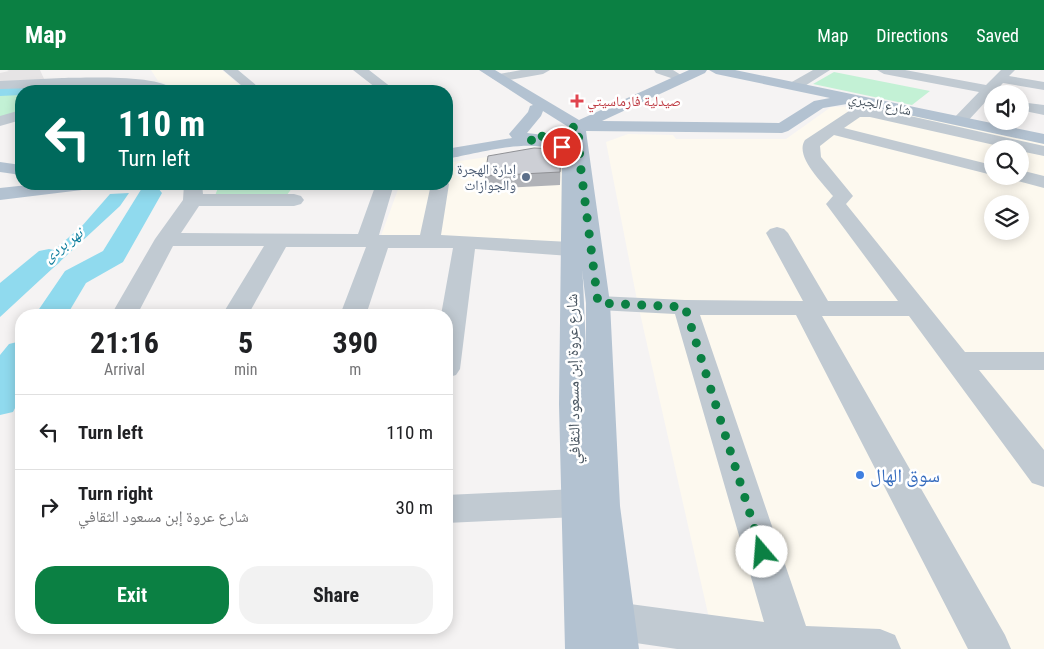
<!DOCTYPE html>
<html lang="en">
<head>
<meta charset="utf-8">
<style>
	body { margin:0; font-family:"Roboto Condensed","Noto Naskh Arabic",sans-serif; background:#f2f2f2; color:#202124; height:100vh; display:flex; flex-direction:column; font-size:19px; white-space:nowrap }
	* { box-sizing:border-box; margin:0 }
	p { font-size:16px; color:#757577 }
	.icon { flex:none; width:28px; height:28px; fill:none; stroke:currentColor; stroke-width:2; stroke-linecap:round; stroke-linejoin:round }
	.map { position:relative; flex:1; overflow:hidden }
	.panel { position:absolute; left:15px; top:239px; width:438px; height:325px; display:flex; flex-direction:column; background:#fff; border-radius:20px; box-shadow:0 2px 12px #0003 }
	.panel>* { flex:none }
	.banner { position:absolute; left:15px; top:15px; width:438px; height:105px; border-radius:20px; box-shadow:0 2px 12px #0003; background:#00695c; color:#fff; overflow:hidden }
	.buttons { position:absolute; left:984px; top:15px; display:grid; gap:10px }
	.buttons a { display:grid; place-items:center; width:45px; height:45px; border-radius:50%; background:#fff; box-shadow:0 2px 12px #0003; font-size:25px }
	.pin { position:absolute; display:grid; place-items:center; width:42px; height:42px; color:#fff; margin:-21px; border:2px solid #fff; border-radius:50%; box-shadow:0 1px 5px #0007 }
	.me { position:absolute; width:55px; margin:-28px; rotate:342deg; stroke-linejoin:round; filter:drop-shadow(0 0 4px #0008) }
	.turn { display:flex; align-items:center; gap:18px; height:105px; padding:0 20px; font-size:22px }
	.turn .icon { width:65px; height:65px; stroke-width:2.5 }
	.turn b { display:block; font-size:35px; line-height:42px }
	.eta { display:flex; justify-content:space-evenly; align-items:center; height:85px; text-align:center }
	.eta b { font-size:30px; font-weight:700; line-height:35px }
	.action { display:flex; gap:10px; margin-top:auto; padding:10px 20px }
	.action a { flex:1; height:58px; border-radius:20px; background:#0b8043; color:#fff; font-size:20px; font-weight:700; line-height:58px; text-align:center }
	.action a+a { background:#f2f2f2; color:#202124 }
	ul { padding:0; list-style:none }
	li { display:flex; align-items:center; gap:15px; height:75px; padding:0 20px; border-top:1px solid #e0e0e0 }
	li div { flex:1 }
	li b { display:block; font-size:19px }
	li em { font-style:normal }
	header { display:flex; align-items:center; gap:30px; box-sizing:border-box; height:70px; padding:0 25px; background:#0b8043; color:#fff }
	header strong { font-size:24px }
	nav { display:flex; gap:28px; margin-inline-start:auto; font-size:18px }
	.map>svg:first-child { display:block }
	.commercial { fill:#fdf9ef; fill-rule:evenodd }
	.education { fill:#e6e4e5 }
	.green { fill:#c3f1d5 }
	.water { fill:#90daee }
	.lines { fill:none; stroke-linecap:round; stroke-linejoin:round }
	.river { fill:#90daee; fill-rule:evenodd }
	.minor { fill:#c1cad2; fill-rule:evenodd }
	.major { fill:#b3c2d1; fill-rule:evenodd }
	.wall { fill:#b0b2b7 }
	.building { fill:#cdcfd5; stroke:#909195 }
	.route { stroke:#0b8043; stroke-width:9; stroke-dasharray:0 16.2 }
	.health-dot { fill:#e0444e; stroke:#fff; stroke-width:2 }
	.service-dot { fill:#5c6f8a; stroke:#fff; stroke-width:2 }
	.shop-dot { fill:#3f7fe0; stroke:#fff; stroke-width:2 }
	.labels { text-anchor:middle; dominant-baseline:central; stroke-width:5; stroke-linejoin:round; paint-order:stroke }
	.far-health-label { font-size:14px; fill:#be3a42; stroke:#fff; text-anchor:start }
	.far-street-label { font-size:14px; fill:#4a5661; stroke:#fff }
	.far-service-label { font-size:14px; fill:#4e5e75; stroke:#fff; text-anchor:end }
	.far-water-label { font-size:15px; font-style:italic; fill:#0c7c9b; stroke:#fff }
	.street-label { font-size:16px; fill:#4a5661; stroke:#fff }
	.near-shop-label { font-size:19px; fill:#366cbe; stroke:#fff; text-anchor:start }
</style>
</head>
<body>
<header>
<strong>Map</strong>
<nav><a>Map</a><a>Directions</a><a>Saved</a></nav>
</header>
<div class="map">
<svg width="1044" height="579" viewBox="0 0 1044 579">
	<rect width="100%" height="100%" fill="#f5f3f3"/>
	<!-- commercial -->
	<path class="commercial" d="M 151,0 L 222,0 L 246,21 L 183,21 L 158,11 Z
		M 874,36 L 1044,73 L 1044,579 L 716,579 L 637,230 L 606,72 L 628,64 L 673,65 L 676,69 L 786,69 L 831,37 ZM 992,79 L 1020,79 L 1020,106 L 992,106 ZM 992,134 L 1020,134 L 1020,161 L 992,161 Z
		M 528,81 L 552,81 L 565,88 L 572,174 L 378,174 L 400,114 L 446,114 L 446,93 Z"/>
	<!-- education -->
	<path class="education" d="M 7,0 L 40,0 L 45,11 L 0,12 L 0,3 L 9,1 Z"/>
	<!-- green -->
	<path class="green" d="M 834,2 L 930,21 L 912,35 L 813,14 Z
		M 21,23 L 21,42 L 0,47 L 0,24 Z
		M 279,114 L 295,114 L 284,129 L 214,128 L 218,118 Z"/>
	<!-- water -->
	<path class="water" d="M 80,16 L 149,21 L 86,18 L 32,20 L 33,21 L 21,21 L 21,25 L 0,23 L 0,19 Z
		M 129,123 L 120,136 L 0,247 L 0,230 L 18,211 L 82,156 L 110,124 Z"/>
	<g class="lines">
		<!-- river -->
		<path class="river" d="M 86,13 L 137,16 L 143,17 L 146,21 L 21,21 L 21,25 L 0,26 L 0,16 Z
			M 150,116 L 158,118 L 162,123 L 123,192 L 86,213 L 67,245 L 35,245 L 65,201 L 103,181 L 142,118 Z
			M 49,179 L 59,181 L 63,187 L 59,193 L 28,217 L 11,236 L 0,239 L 0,213 L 39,181 Z
			M 21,271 C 22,293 25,322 13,342 L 0,345 L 0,285 L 9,274 Z"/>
		<!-- minor -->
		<path class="minor" d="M 223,0 L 238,0 L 263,21 L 248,21 Z
			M 353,0 L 369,0 L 396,21 L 380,21 Z
			M 521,0 L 550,0 L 543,4 L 499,12 L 492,8 L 494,5 Z
			M 654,0 L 673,0 L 681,5 L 674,9 L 656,3 Z
			M 813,0 L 830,0 L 800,19 L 790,19 L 788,16 L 790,13 Z
			M 877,0 L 905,0 L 986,15 L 1001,0 L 1015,0 L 1009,6 L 1044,12 L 1044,20 L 1003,13 L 965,54 L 953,54 L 951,51 L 979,22 L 884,4 Z
			M 62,8 C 84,8 162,4 175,21 L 156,21 L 112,16 L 0,19 L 0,11 Z
			M 1020,32 L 1044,35 L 1044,45 L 1020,40 Z
			M 857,37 L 870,37 L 1044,76 L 1044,86 L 1020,81 L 1020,79 L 1012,79 L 870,47 L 860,47 L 844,58 L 992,95 L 992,105 L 834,65 L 820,76 L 821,87 L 853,126 L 846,134 L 965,282 L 1044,282 L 1044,300 L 979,300 L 1044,380 L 1044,417 L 1032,413 L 909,246 L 822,246 L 1005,565 L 1011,579 L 968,579 L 796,245 L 700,245 L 806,556 L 880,559 L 895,565 L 901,579 L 677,579 L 615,570 L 601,564 L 595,551 L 601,538 L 615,532 L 764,552 L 675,244 L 598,240 L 589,238 L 586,233 L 589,228 L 598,226 L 685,230 L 803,231 L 766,163 L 770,159 L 777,157 L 784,159 L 788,163 L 828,231 L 898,231 L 826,134 L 833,126 C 823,113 794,86 805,70 L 852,39 Z
			M 21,40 L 21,50 L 0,56 L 0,46 Z
			M 1020,100 L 1044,106 L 1044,118 L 1014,110 L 1011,106 L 1020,106 Z
			M 446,110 L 449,114 L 441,165 L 570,172 L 578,174 L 581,179 L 578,184 L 570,186 L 475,179 L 460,299 L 456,305 L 446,308 L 446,245 L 441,245 L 453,178 L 388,178 L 366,245 L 340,245 L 366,177 L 286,177 L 248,245 L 222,245 L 264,176 L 173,176 L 137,245 L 111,245 L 155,169 L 183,130 L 184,114 L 202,114 L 203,124 L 294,124 L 301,126 L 304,130 L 301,134 L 294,136 L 199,136 L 181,163 L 358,164 L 376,114 L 394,114 L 379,165 L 420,165 L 431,114 L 446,114 Z
			M 576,419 L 588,423 L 593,433 L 588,443 L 576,447 L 446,453 L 446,425 Z"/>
		<!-- major -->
		<path class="major" d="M 479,0 L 495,0 L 579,50 L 689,0 L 707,0 L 705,3 L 602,51 L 779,53 L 814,31 L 830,28 L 716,4 L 709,0 L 735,0 L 1044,64 L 1044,74 L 853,33 L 823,38 L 788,61 L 782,63 L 586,61 L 610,233 L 620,436 L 639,579 L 565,579 L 559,334 L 562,88 C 547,62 472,85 446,89 L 446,79 L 512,68 L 509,64 L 528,42 L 530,36 L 533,35 ZM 543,41 L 570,58 L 570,75 L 560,70 L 545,67 L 544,65 L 527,63 L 541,46 ZM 582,200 L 586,233 L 586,279 L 583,211 Z
			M 0,92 L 21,95 L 21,105 L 0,102 Z
			M 37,114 L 91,114 L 89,118 L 82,120 L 0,130 L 0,118 Z"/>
	</g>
	<!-- wall -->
	<path class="wall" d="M 561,79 L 560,115 L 485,119 L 485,106 Z"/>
	<!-- building -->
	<path class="building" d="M 534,78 L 561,79 L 560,102 L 485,106 L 488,86 Z"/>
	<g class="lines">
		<!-- route -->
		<path class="route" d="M 562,77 L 556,72 L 529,70 L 578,56 L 580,92 L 598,233 L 685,237 L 762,482"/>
	</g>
	<!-- markers -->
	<path class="health-dot" d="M574.5 23.5h5v5h5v5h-5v5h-5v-5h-5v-5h5z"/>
	<circle class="service-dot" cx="526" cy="107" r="5"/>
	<circle class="shop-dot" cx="860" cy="405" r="5"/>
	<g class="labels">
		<!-- far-health labels -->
		<g class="far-health-label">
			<text x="587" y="31">صيدلية فارماسيتي</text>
		</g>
		<!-- far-street labels -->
		<g class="far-street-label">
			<text transform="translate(880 34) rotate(12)">شارع الجبري</text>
		</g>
		<!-- far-service labels -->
		<g class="far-service-label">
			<text x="516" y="99">إدارة الهجرة<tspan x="516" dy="16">والجوازات</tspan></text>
		</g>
		<!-- far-water labels -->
		<g class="far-water-label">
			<text transform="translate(63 175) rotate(-38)">نهر بردى</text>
		</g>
		<!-- street labels -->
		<g class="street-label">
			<text transform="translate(573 309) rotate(-91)">شارع عروة إبن مسعود الثقافي</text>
		</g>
		<!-- near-shop labels -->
		<g class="near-shop-label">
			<text x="870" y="405">سوق الهال</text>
		</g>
	</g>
</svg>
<div class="buttons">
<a><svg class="icon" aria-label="sound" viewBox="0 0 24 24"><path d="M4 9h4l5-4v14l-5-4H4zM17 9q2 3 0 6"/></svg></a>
<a><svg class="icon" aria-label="search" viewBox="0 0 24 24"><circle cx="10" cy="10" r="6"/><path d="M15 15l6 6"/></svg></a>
<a><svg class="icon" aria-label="layers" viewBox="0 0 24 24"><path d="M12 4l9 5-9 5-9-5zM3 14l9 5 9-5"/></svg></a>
</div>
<div class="pin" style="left:562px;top:77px;background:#d93025"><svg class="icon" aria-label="arrive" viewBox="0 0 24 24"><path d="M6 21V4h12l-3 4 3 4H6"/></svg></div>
<svg class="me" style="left:762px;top:482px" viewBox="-20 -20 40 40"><circle r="19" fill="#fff"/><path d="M0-13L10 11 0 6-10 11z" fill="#0b8043"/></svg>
<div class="banner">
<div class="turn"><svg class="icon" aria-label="left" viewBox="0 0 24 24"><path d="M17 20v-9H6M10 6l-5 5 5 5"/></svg><div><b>110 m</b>Turn left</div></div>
</div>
<section class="panel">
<div class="eta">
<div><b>21:16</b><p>Arrival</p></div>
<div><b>5</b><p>min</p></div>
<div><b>390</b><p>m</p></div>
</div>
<ul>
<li><svg class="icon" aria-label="left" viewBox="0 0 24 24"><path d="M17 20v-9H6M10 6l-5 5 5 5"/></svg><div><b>Turn left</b></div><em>110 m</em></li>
<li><svg class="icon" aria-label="right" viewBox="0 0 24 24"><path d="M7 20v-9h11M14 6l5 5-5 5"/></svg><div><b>Turn right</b><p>شارع عروة إبن مسعود الثقافي</p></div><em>30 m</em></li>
</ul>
<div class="action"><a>Exit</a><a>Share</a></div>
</section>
</div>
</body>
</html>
